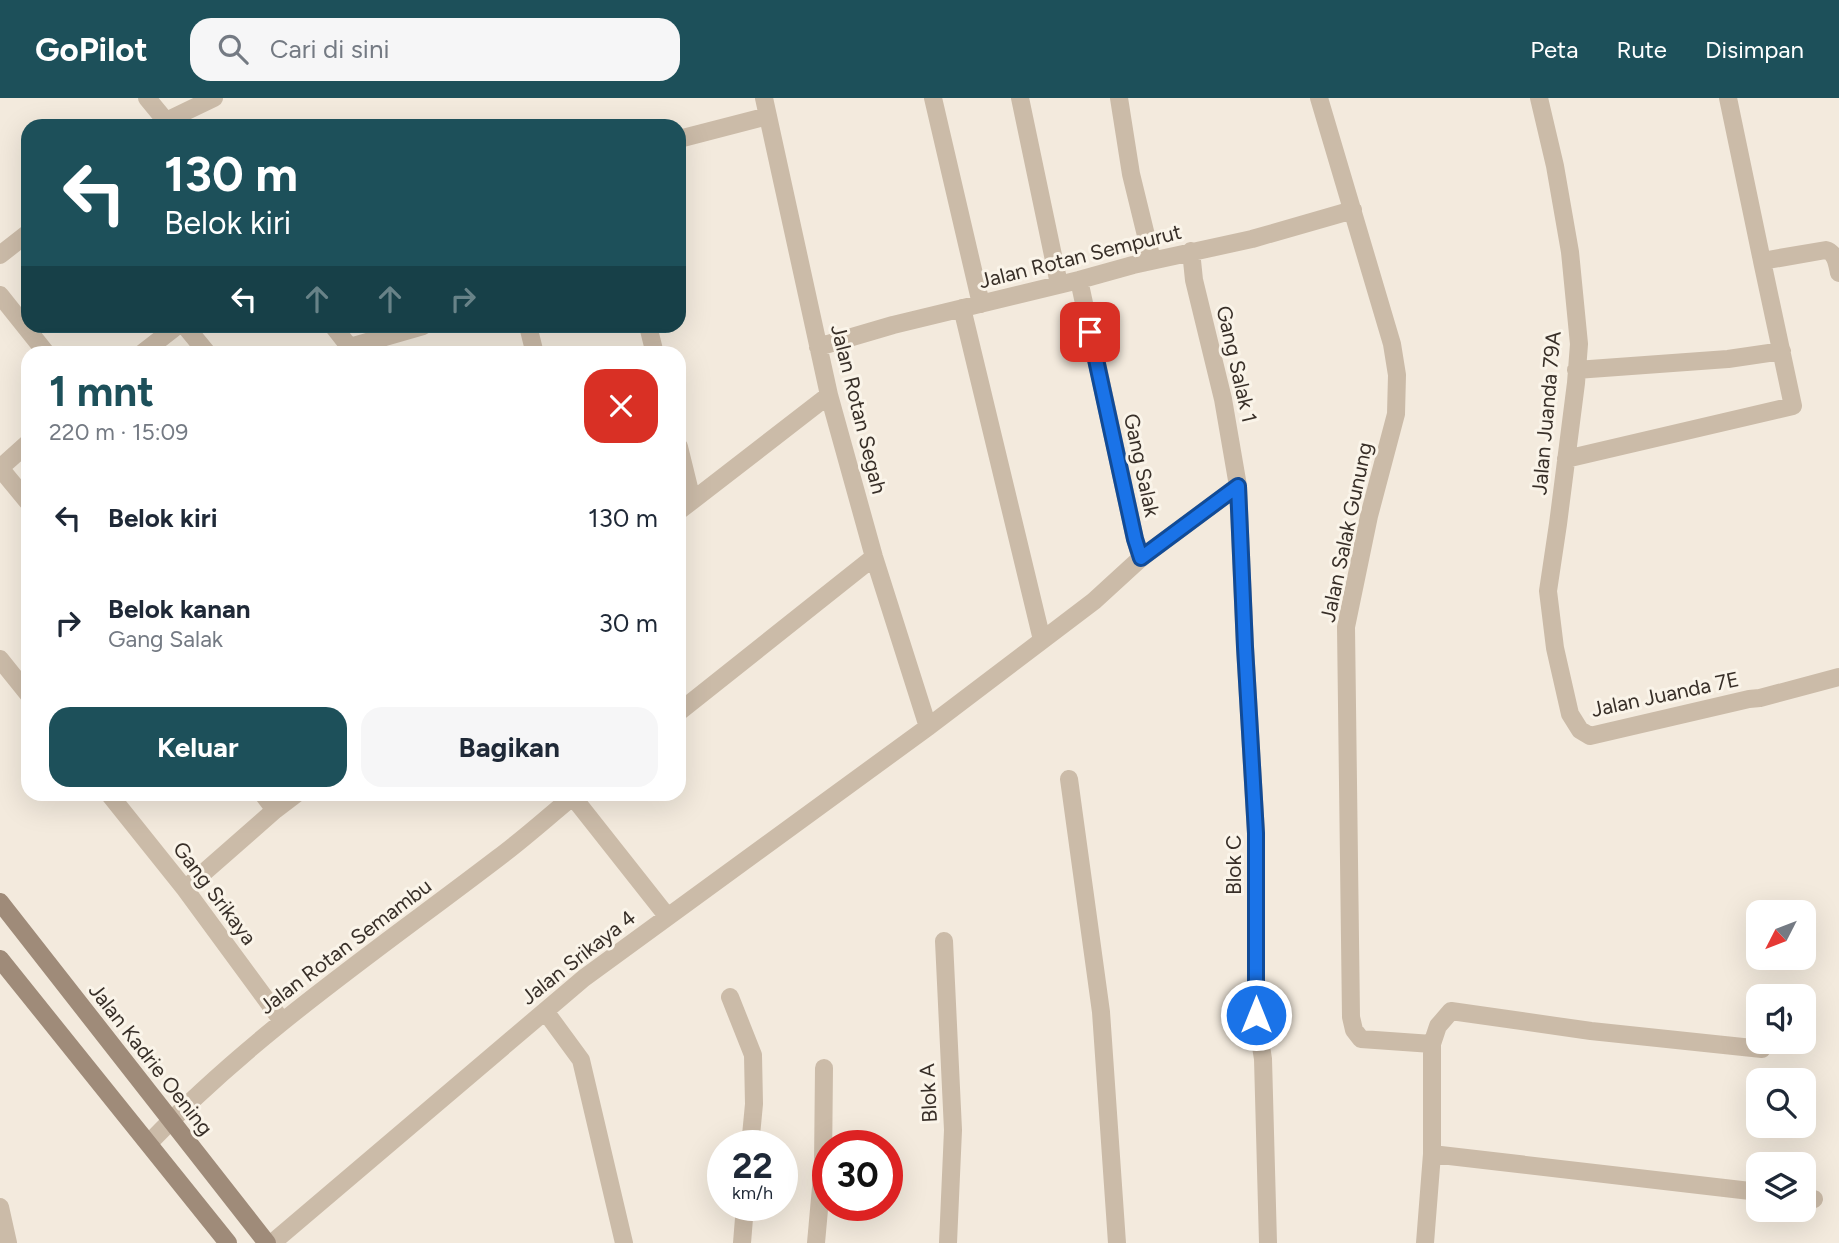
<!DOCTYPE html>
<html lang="id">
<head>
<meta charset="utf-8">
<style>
	body { margin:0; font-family:Figtree,sans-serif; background:#f6f6f7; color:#1f2937; height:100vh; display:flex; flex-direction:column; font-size:26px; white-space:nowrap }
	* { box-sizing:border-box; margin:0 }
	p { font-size:23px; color:#747a83 }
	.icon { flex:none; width:38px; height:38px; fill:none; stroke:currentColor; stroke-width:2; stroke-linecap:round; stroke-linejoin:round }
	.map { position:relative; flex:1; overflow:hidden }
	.details { position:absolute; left:21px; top:248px; width:665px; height:455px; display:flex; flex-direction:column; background:#fff; border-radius:21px; box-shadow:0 7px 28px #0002 }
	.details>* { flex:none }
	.banner { position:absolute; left:21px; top:21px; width:665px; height:214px; border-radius:21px; box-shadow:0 7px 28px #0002; background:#1d505a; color:#fff; overflow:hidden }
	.needle { width:46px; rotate:228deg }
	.buttons { position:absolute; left:1746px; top:802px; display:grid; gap:14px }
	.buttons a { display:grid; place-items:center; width:70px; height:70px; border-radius:14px; background:#fff; box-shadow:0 7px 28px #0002; font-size:35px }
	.speed { position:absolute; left:707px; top:1032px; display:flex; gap:14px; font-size:35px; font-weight:700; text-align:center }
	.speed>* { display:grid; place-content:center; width:91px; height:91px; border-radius:50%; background:#fff; box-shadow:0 7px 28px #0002; line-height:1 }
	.speed small { font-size:18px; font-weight:400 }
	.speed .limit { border:10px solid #d22; background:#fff; color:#111 }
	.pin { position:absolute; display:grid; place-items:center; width:60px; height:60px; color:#fff; margin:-30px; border-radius:14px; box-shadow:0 4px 10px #0006 }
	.me { position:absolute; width:77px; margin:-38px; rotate:0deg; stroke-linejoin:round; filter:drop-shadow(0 0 5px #0008) }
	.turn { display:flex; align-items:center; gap:24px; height:147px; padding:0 28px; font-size:32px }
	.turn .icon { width:91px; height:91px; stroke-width:2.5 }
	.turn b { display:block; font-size:49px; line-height:60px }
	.lanes { display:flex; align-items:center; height:66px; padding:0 28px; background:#0003; justify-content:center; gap:35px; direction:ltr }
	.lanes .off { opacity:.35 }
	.round { display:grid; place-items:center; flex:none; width:74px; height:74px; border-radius:21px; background:#f6f6f7 }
	.headline { display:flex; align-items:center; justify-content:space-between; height:119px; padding:0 28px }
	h1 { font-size:42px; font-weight:700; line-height:52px; color:#1d505a }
	.button { display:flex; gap:14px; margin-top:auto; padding:14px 28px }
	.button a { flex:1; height:80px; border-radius:21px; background:#1d505a; color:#fff; font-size:28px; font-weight:700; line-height:80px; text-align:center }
	.button a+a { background:#f6f6f7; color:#1f2937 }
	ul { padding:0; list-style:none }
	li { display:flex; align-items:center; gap:21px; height:105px; padding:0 28px }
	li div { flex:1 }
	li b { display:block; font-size:26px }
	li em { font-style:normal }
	header { display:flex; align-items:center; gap:42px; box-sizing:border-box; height:98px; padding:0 35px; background:#1d505a; color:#fff }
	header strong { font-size:33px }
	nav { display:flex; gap:38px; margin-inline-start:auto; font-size:24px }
	.search { width:490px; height:63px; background:#f6f6f7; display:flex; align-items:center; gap:18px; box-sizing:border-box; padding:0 24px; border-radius:21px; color:#747a83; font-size:26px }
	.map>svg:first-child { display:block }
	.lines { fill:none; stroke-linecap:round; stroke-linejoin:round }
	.minor { stroke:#cbbba8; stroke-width:18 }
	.secondary { stroke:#9f8b79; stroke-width:18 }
	.route-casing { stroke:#114b97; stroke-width:18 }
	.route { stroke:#1a73e8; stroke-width:12 }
	.labels { text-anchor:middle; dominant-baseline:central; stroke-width:6; stroke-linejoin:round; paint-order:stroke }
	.street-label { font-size:21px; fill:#382f28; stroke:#faf4e9 }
</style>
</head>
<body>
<header>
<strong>GoPilot</strong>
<div class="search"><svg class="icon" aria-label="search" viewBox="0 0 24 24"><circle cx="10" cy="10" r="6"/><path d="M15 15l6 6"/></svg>Cari di sini</div>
<nav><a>Peta</a><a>Rute</a><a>Disimpan</a></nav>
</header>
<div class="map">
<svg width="1839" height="1145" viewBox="0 0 1839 1145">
	<rect width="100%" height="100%" fill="#f3eadd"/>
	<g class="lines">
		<!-- minor -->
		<path class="minor" d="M 147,0 L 170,28
			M 764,0 L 829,297 L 874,459 L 928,629
			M 933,0 L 981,206
			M 1020,0 L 1059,186
			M 1119,0 L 1131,76 L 1152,162
			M 1319,0 L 1392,246 L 1397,277 L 1396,316 L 1369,418 L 1346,529 L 1351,919 L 1354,932 L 1361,941 L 1432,946
			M 1539,0 L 1555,68 L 1570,154 L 1579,246 L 1576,285 L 1558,426 L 1548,493 L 1555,550 L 1570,616 L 1580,632 L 1590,638 L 1749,601 L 1760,600 L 1839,579
			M 1728,0 L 1762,163
			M 160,28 L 166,23 L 214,0
			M 679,41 L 768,18
			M 1191,153 L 1194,182 L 1223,301 L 1238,388 L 1245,549 L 1256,735 L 1256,917 L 1263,961 L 1268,1145
			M 0,157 L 28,135
			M 1079,182 L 1135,441 L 1141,460
			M 0,197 L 47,256
			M 962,210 L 1042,542
			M 185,228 L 208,256
			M 333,228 L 355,256
			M 528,228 L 535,256
			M 648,228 L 655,256
			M 350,249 L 423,228
			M 818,249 L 893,227 L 1079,182 L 1133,167 L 1252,141 L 1353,112
			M 141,256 L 177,228
			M 1576,272 L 1728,261 L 1782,253
			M 679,349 L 692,402
			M 1566,361 L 1793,308 L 1762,163 L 1826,152 C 1836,155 1837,166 1839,175
			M 0,370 L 28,404
			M 0,370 L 28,345
			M 679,413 L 829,297
			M 0,561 L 28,596
			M 679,614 L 874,459
			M 1069,681 L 1101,914 L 1117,1145
			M 109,696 L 185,791 L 282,923
			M 263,696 L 275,712
			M 573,699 L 667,818
			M 185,791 L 275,712 L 296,696
			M 944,843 L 953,1032 L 948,1145
			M 730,899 L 753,957 L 754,1006 L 750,1048
			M 545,913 L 581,962 L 624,1145
			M 149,1045 C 253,936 379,851 498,760 C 525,740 550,717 576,696
			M 1432,1056 L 1759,1094
			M 1804,1099 L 1814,1101
			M 0,1109 L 8,1145
			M 272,1145 L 584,880 L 928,629 L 1094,503 L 1141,460 L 1238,388
			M 742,1145 L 745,1108
			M 816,1145 L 823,1067 L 824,970
			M 1425,1145 L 1432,1056 L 1432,946 L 1438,928 L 1451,913 L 1591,933 L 1762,951"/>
		<!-- secondary -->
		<path class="secondary" d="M 0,804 L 267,1145
			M 0,861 L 228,1145"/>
	</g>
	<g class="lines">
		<defs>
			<path id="route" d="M 1090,234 L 1135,441 L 1141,460 L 1238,388 L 1245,549 L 1256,735 L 1256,917"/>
		</defs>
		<!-- route casing -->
		<use href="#route" class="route-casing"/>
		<!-- route -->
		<use href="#route" class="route"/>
	</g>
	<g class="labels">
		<!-- street labels -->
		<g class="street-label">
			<text transform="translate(1080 158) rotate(-14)">Jalan Rotan Sempurut</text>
			<text transform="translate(1237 266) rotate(77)">Gang Salak 1</text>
			<text transform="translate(859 311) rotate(76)">Jalan Rotan Segah</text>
			<text transform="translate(1546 315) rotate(-85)">Jalan Juanda 79A</text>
			<text transform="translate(1142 367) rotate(78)">Gang Salak</text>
			<text transform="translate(1346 434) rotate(-78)">Jalan Salak Gunung</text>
			<text transform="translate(1665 596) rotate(-12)">Jalan Juanda 7E</text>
			<text transform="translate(1233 767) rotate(-90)">Blok C</text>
			<text transform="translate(215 795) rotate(53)">Gang Srikaya</text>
			<text transform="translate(345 848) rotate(-37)">Jalan Rotan Semambu</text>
			<text transform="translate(578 859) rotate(-38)">Jalan Srikaya 4</text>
			<text transform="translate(151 961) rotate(52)">Jalan Kadrie Oening</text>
			<text transform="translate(928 995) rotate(-93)">Blok A</text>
		</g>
	</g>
</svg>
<div class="buttons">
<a><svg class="needle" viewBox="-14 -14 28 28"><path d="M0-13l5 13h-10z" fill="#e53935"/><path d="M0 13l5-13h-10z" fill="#747a83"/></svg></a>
<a><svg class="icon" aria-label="sound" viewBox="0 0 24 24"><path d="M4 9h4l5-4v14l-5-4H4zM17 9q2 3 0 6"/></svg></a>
<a><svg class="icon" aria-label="search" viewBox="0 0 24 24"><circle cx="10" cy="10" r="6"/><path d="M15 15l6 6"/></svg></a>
<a><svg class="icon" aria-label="layers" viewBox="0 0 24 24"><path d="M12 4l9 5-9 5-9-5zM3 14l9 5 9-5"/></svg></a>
</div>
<div class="speed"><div>22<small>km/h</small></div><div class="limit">30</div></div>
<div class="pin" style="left:1090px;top:234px;background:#d93025"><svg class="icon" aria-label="arrive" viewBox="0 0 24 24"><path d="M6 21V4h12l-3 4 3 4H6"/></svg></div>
<svg class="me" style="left:1256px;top:917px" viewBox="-20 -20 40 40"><circle r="17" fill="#1a73e8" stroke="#fff" stroke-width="3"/><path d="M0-11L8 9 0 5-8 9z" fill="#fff"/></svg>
<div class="banner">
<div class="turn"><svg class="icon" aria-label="left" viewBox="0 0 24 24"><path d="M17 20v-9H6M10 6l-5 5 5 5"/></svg><div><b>130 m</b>Belok kiri</div></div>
<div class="lanes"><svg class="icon" aria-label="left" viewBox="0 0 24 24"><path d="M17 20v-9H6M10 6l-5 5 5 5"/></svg><svg class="icon off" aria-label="ahead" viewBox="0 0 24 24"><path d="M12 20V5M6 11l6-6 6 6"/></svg><svg class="icon off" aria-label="ahead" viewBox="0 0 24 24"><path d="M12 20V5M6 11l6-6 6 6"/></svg><svg class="icon off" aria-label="right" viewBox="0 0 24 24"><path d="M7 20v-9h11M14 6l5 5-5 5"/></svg></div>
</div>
<section class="details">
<div class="headline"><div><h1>1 mnt</h1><p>220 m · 15:09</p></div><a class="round" style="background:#d93025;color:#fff"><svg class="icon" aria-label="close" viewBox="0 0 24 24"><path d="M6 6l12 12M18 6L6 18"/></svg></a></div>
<ul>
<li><svg class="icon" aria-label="left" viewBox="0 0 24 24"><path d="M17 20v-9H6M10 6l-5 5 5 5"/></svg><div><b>Belok kiri</b></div><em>130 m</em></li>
<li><svg class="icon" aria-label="right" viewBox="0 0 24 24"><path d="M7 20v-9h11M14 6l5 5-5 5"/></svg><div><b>Belok kanan</b><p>Gang Salak</p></div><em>30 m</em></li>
</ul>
<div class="button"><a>Keluar</a><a>Bagikan</a></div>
</section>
</div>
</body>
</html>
